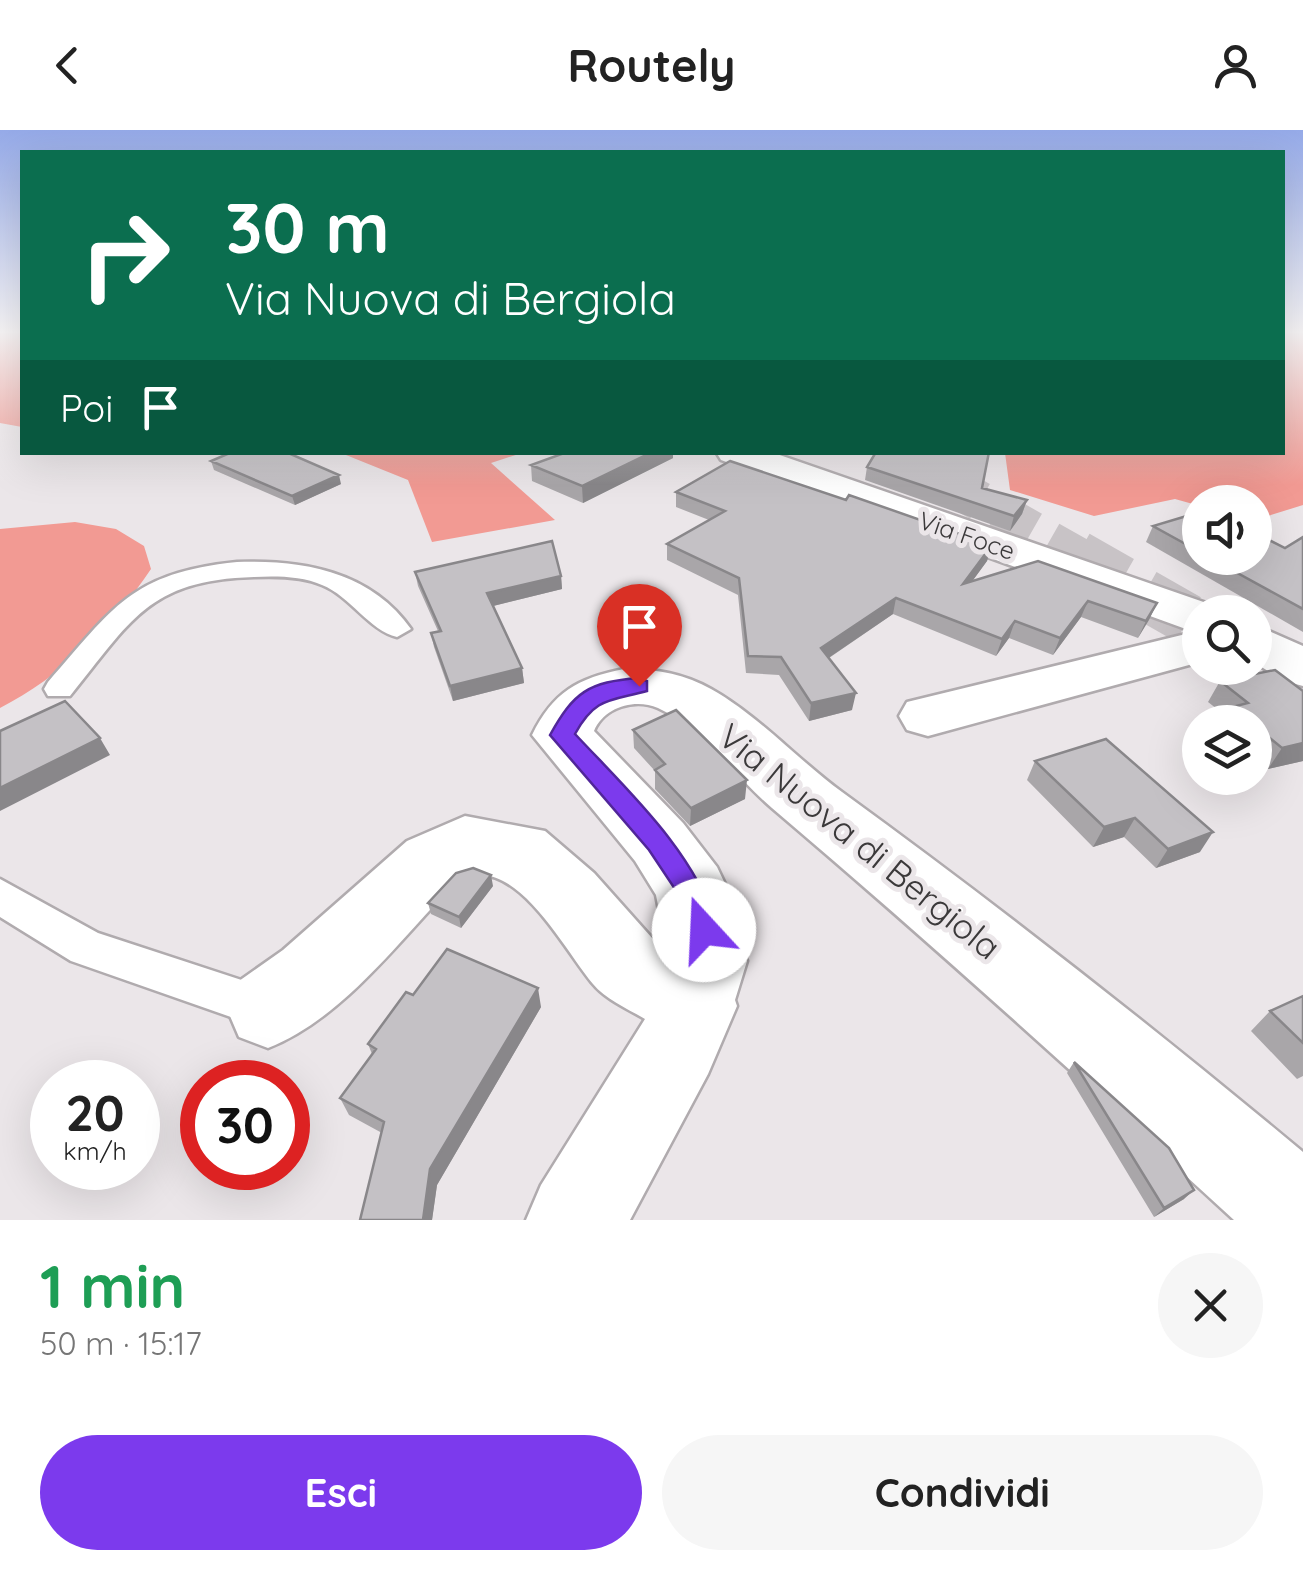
<!DOCTYPE html>
<html lang="it">
<head>
<meta charset="utf-8">
<style>
	body { margin:0; font-family:Quicksand,sans-serif; background:#f6f6f6; color:#222; height:100vh; display:flex; flex-direction:column; font-size:38px; white-space:nowrap }
	* { box-sizing:border-box; margin:0 }
	p { font-size:32px; color:#767676 }
	.icon { flex:none; width:55px; height:55px; fill:none; stroke:currentColor; stroke-width:2; stroke-linecap:round; stroke-linejoin:round }
	.map { position:relative; height:1090px; overflow:hidden }
	.sheet { display:flex; flex-direction:column; background:#fff; flex:1 }
	.sheet>* { flex:none }
	.hud { position:absolute; left:20px; top:20px; width:1265px; height:305px; border-radius:0px; box-shadow:0 10px 40px #0002; background:#0b6e4f; color:#fff; overflow:hidden }
	.tools { position:absolute; left:1182px; top:355px; display:grid; gap:20px }
	.tools a { display:grid; place-items:center; width:90px; height:90px; border-radius:50%; background:#fff; box-shadow:0 10px 40px #0002; font-size:50px }
	.speed { position:absolute; left:30px; top:930px; display:flex; gap:20px; font-size:50px; font-weight:700; text-align:center }
	.speed>* { display:grid; place-content:center; width:130px; height:130px; border-radius:50%; background:#fff; box-shadow:0 10px 40px #0002; line-height:1 }
	.speed small { font-size:25px; font-weight:400 }
	.speed .limit { border:15px solid #d22; background:#fff; color:#111 }
	.pin { position:absolute; display:grid; place-items:center; width:85px; height:85px; color:#fff; margin:-102px -42px; border-radius:50% 50% 50% 0; rotate:-45deg; box-shadow:0 0 10px #0007 }
	.pin .icon { rotate:45deg }
	.me { position:absolute; width:110px; margin:-55px; rotate:340deg; stroke-linejoin:round; filter:drop-shadow(0 0 8px #0008) }
	.turn { display:flex; align-items:center; gap:35px; height:210px; padding:0 40px; font-size:45px }
	.turn .icon { width:130px; height:130px; stroke-width:2.5 }
	.turn b { display:block; font-size:70px; line-height:85px }
	.then { display:flex; align-items:center; height:95px; padding:0 40px; background:#0003; gap:20px; font-size:38px }
	.round { display:grid; place-items:center; flex:none; width:105px; height:105px; border-radius:52px; background:#f6f6f6 }
	.overview { display:flex; align-items:center; justify-content:space-between; height:170px; padding:0 40px }
	h1 { font-size:60px; font-weight:700; line-height:75px; color:#1e9e55 }
	.cta { display:flex; gap:20px; margin-top:auto; padding:20px 40px }
	.cta a { flex:1; height:115px; border-radius:60px; background:#7c3aed; color:#fff; font-size:40px; font-weight:700; line-height:115px; text-align:center }
	.cta a+a { background:#f6f6f6; color:#222 }
	header { display:flex; justify-content:space-between; align-items:center; height:130px; padding:0 40px; background:#fff; font-size:45px; font-weight:700 }
	.map>svg:first-child { display:block }
	.green { fill:#f29a93 }
	.lines { fill:none; stroke-linecap:round; stroke-linejoin:round }
	.secondary-tunnel-far1 { stroke:#c8c3c6; stroke-width:40; stroke-dasharray:40 20; stroke-linecap:butt }
	.secondary-tunnel { stroke:#c8c3c6; stroke-width:51; stroke-dasharray:51 26; stroke-linecap:butt }
	.lane-casing { stroke:#b0abae; stroke-width:5 }
	.street-casing { stroke:#b0abae; stroke-width:5 }
	.lane { fill:#fff; fill-rule:evenodd }
	.street { fill:#fff; fill-rule:evenodd }
	.wall { fill:#a9a6a9 }
	.shaded-wall { fill:#89878a }
	.building { fill:#c4c1c5; stroke:#89878a; stroke-width:2.5 }
	.route { fill:#7c3aed; stroke:#51269a; stroke-width:2.5 }
	.labels { text-anchor:middle; dominant-baseline:central; stroke-width:10; stroke-linejoin:round; paint-order:stroke }
	.far-street-label { font-size:25px; fill:#3b393a; stroke:#ebe6e9 }
	.near-street-label { font-size:35px; fill:#3b393a; stroke:#ebe6e9 }
</style>
</head>
<body>
<header><svg class="icon" aria-label="back" viewBox="0 0 24 24"><path d="M15 5l-7 7 7 7"/></svg>Routely<svg class="icon" aria-label="person" viewBox="0 0 24 24"><circle cx="12" cy="8" r="4"/><path d="M4 21q1-7 8-7t8 7"/></svg></header>
<div class="map">
<svg width="1303" height="1090" viewBox="0 0 1303 1090">
	<rect width="100%" height="100%" fill="#ebe6e9"/>
	<!-- green -->
	<path class="green" d="M 0,203 L 22,203 L 22,297 L 0,293 Z
		M 1283,203 L 1303,203 L 1303,375 L 1255,390 L 1255,372 L 1200,376 L 1175,369 L 1094,386 L 1010,360 L 1005,323 L 1282,322 Z
		M 341,323 L 522,323 L 491,333 L 555,390 L 432,412 L 408,350 Z
		M 75,392 L 116,399 L 144,416 L 151,439 C 112,497 62,546 0,578 L 0,399 Z"/>
	<g class="lines">
		<!-- secondary-tunnel-far1 -->
		<path class="secondary-tunnel-far1" d="M 893,322 L 1081,429"/>
		<!-- secondary-tunnel -->
		<path class="secondary-tunnel" d="M 1077,426 L 1200,496"/>
		<defs>
			<path id="lane" d="M 237,432 C 303,430 370,441 411,499 L 397,507 C 370,501 350,466 322,455 C 302,446 276,446 254,447 C 148,450 131,491 70,566 L 48,566 L 44,559 L 48,552 C 114,477 131,443 237,432 Z
				M 0,749 L 98,803 L 284,864 L 291,879 L 284,894 L 268,900 L 71,831 L 0,787 Z"/>
			<path id="street" d="M 716,322 L 771,322 L 1218,477 L 1221,482 L 1200,482 L 1200,532 L 928,606 L 907,600 L 899,586 L 907,572 L 1194,502 L 721,330 Z
				M 1255,495 L 1303,516 L 1303,556 L 1284,551 L 1255,533 Z
				M 624,539 C 653,538 685,544 711,559 C 759,586 798,630 842,662 C 1000,777 1153,897 1303,1022 L 1303,1090 L 1234,1090 C 1082,950 930,812 772,678 C 735,647 703,598 658,578 C 635,568 604,577 594,601 L 683,693 L 717,737 L 727,758 L 747,831 L 735,870 L 737,876 L 708,944 L 630,1090 L 526,1090 L 541,1055 L 645,889 C 628,879 605,869 593,854 C 562,817 513,719 457,751 C 401,808 344,888 268,918 L 239,907 L 227,879 L 239,851 L 283,820 L 407,711 L 465,686 L 545,701 L 594,743 L 652,808 L 666,816 L 656,765 L 635,731 L 532,605 C 553,562 578,548 624,539 Z"/>
		</defs>
		<!-- lane casing -->
		<use href="#lane" class="lane-casing"/>
		<!-- street casing -->
		<use href="#street" class="street-casing"/>
		<!-- lane -->
		<use href="#lane" class="lane"/>
		<!-- street -->
		<use href="#street" class="street"/>
	</g>
	<!-- wall -->
	<path class="wall" d="M 567,322 L 673,322 L 673,328 L 583,373 L 532,351 L 531,335 Z
		M 211,331 L 341,354 L 295,375 L 214,340 Z
		M 867,337 L 982,358 L 1027,370 L 1022,384 L 1010,401 L 865,350 Z
		M 676,362 L 846,370 L 992,415 L 987,431 L 972,451 L 1157,473 L 1138,508 L 1081,487 L 1053,525 L 1009,508 L 996,526 L 893,484 L 829,528 L 852,580 L 809,591 L 779,545 L 746,543 L 738,465 L 667,430 L 667,414 L 709,390 L 676,377 Z
		M 1200,382 L 1200,428 L 1255,428 L 1285,418 L 1303,407 L 1303,502 L 1146,412 L 1153,396 Z
		M 415,442 L 561,446 L 562,459 L 493,476 L 522,538 L 524,553 L 453,571 L 434,517 L 431,503 L 438,501 L 418,456 Z
		M 1275,540 L 1303,631 L 1268,639 L 1255,628 L 1255,592 L 1222,592 L 1226,586 L 1208,572 L 1220,551 Z
		M 633,600 L 745,669 L 690,696 L 655,659 L 655,641 L 634,618 Z
		M 1035,631 L 1200,722 L 1156,738 L 1124,707 L 1093,717 L 1027,650 Z
		M 493,756 L 461,798 L 431,784 L 428,773 Z
		M 413,865 L 541,877 L 437,1055 L 432,1090 L 360,1090 L 382,1003 L 349,985 L 340,968 L 372,924 L 368,914 Z
		M 1303,866 L 1303,946 L 1297,949 L 1251,901 L 1270,881 Z
		M 1074,932 L 1184,1069 L 1154,1087 L 1067,943 Z"/>
	<!-- shaded-wall -->
	<path class="shaded-wall" d="M 652,322 L 673,322 L 673,328 L 583,373 L 582,356 Z
		M 339,345 L 341,354 L 295,375 L 292,366 Z
		M 1027,370 L 1022,384 L 1010,401 L 1014,386 Z
		M 992,415 L 987,431 L 958,471 L 963,454 Z
		M 561,446 L 562,459 L 489,477 L 487,463 Z
		M 896,468 L 893,484 L 818,535 L 821,518 Z
		M 1088,471 L 1081,487 L 1053,525 L 1060,508 Z
		M 1157,473 L 1149,490 L 1138,508 L 1146,491 Z
		M 1015,491 L 1009,508 L 996,526 L 1002,509 Z
		M 522,538 L 524,553 L 453,571 L 450,556 Z
		M 856,563 L 852,580 L 809,591 L 811,573 Z
		M 100,608 L 110,625 L 0,681 L 0,658 Z
		M 1303,613 L 1303,631 L 1268,639 L 1282,618 Z
		M 747,650 L 745,669 L 690,696 L 691,678 Z
		M 1135,688 L 1124,707 L 1093,717 L 1104,697 Z
		M 1213,702 L 1200,722 L 1156,738 L 1168,719 Z
		M 491,745 L 493,756 L 461,798 L 459,787 Z
		M 538,858 L 541,877 L 437,1055 L 432,1090 L 423,1090 L 430,1039 Z
		M 1194,1060 L 1184,1069 L 1154,1087 L 1164,1078 Z"/>
	<!-- building -->
	<path class="building" d="M 232,322 L 286,322 L 339,345 L 292,366 L 211,331 Z
		M 567,322 L 652,322 L 582,356 L 531,335 Z
		M 876,322 L 989,322 L 982,358 L 1027,370 L 1014,386 L 867,337 Z
		M 730,331 L 846,370 L 849,365 L 992,415 L 963,454 L 1038,431 L 1157,473 L 1146,491 L 1088,471 L 1060,508 L 1015,491 L 1002,509 L 896,468 L 821,518 L 856,563 L 811,573 L 781,527 L 748,526 L 739,448 L 667,414 L 725,381 L 676,362 Z
		M 1200,382 L 1200,422 L 1153,396 Z
		M 1255,403 L 1285,418 L 1303,407 L 1303,479 L 1210,428 L 1255,428 Z
		M 552,411 L 561,446 L 487,463 L 522,538 L 450,556 L 431,503 L 441,501 L 415,442 Z
		M 1275,540 L 1303,561 L 1303,613 L 1282,618 L 1255,596 L 1255,592 L 1251,592 L 1232,577 L 1248,573 L 1220,551 Z
		M 65,571 L 100,608 L 0,658 L 0,601 Z
		M 676,580 L 747,650 L 691,678 L 655,640 L 665,634 L 633,600 Z
		M 1106,609 L 1213,702 L 1168,719 L 1135,688 L 1104,697 L 1035,631 Z
		M 473,738 L 491,745 L 459,787 L 428,773 L 456,743 Z
		M 447,819 L 538,858 L 430,1039 L 423,1090 L 360,1090 L 384,992 L 340,968 L 376,919 L 368,914 L 406,862 L 413,865 Z
		M 1303,866 L 1303,913 L 1270,881 Z
		M 1074,932 L 1169,1018 L 1194,1060 L 1164,1078 Z"/>
	<!-- sky -->
	<linearGradient id="sky" x2="0" y2="1"><stop stop-color="#95aae8"/><stop offset="0.57" stop-color="#f6f4f5"/><stop offset="1" stop-color="#f6f4f5" stop-opacity="0"/></linearGradient>
	<rect width="1303" height="355" fill="url(#sky)"/>
	<!-- route -->
	<path class="route" d="M 639,548 L 647,551 L 647,561 C 610,571 595,567 575,604 C 633,666 691,718 720,800 L 715,810 L 704,814 L 693,810 L 677,762 L 649,720 L 550,605 C 574,562 588,552 639,548 Z"/>
	<g class="labels">
		<!-- far-street labels -->
		<g class="far-street-label">
			<text transform="translate(967 405) rotate(19)">Via Foce</text>
		</g>
		<!-- near-street labels -->
		<g class="near-street-label">
			<text transform="translate(860 711) rotate(39)">Via Nuova di Bergiola</text>
		</g>
	</g>
</svg>
<div class="tools">
<a><svg class="icon" aria-label="sound" viewBox="0 0 24 24"><path d="M4 9h4l5-4v14l-5-4H4zM17 9q2 3 0 6"/></svg></a>
<a><svg class="icon" aria-label="search" viewBox="0 0 24 24"><circle cx="10" cy="10" r="6"/><path d="M15 15l6 6"/></svg></a>
<a><svg class="icon" aria-label="layers" viewBox="0 0 24 24"><path d="M12 4l9 5-9 5-9-5zM3 14l9 5 9-5"/></svg></a>
</div>
<div class="speed"><div>20<small>km/h</small></div><div class="limit">30</div></div>
<div class="pin" style="left:639px;top:556px;background:#d93025"><svg class="icon" aria-label="arrive" viewBox="0 0 24 24"><path d="M6 21V4h12l-3 4 3 4H6"/></svg></div>
<svg class="me" style="left:704px;top:800px" viewBox="-20 -20 40 40"><circle r="19" fill="#fff"/><path d="M0-13L10 11 0 6-10 11z" fill="#7c3aed"/></svg>
<div class="hud">
<div class="turn"><svg class="icon" aria-label="right" viewBox="0 0 24 24"><path d="M7 20v-9h11M14 6l5 5-5 5"/></svg><div><b>30 m</b>Via Nuova di Bergiola</div></div>
<div class="then">Poi<svg class="icon" aria-label="arrive" viewBox="0 0 24 24"><path d="M6 21V4h12l-3 4 3 4H6"/></svg></div>
</div>
</div>
<section class="sheet">
<div class="overview"><div><h1>1 min</h1><p>50 m · 15:17</p></div><a class="round"><svg class="icon" aria-label="close" viewBox="0 0 24 24"><path d="M6 6l12 12M18 6L6 18"/></svg></a></div>
<div class="cta"><a>Esci</a><a>Condividi</a></div>
</section>
</body>
</html>
